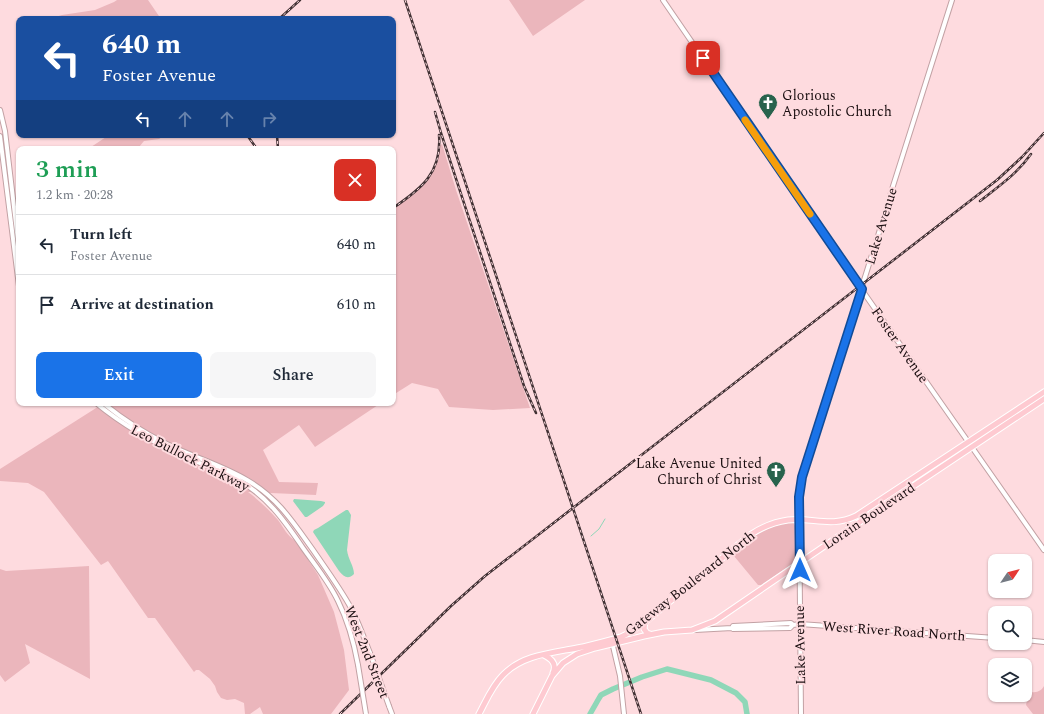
<!DOCTYPE html>
<html lang="en">
<head>
<meta charset="utf-8">
<style>
	body { margin:0; font-family:Spectral,serif; background:#f6f6f7; color:#1f2937; height:100vh; display:flex; flex-direction:column; font-size:15px; white-space:nowrap }
	* { box-sizing:border-box; margin:0 }
	p { font-size:13px; color:#747a83 }
	.icon { flex:none; width:22px; height:22px; fill:none; stroke:currentColor; stroke-width:2; stroke-linecap:round; stroke-linejoin:round }
	.map { position:relative; flex:1; overflow:hidden }
	.panel { position:absolute; left:16px; top:146px; width:380px; height:260px; display:flex; flex-direction:column; background:#fff; border-radius:8px; box-shadow:0 1px 3px #0004 }
	.panel>* { flex:none }
	.guide { position:absolute; left:16px; top:16px; width:380px; height:122px; border-radius:8px; box-shadow:0 1px 3px #0004; background:#1a4fa0; color:#fff; overflow:hidden }
	.needle { width:26px; rotate:55deg }
	.buttons { position:absolute; left:988px; top:554px; display:grid; gap:8px }
	.buttons a { display:grid; place-items:center; width:44px; height:44px; border-radius:8px; background:#fff; box-shadow:0 1px 3px #0004; font-size:20px }
	.pin { position:absolute; display:grid; place-items:center; width:34px; height:34px; color:#fff; margin:-17px; border-radius:8px; box-shadow:0 2px 6px #0006 }
	.me { position:absolute; width:44px; margin:-22px; rotate:0deg; stroke-linejoin:round; filter:drop-shadow(0 0 3px #0008) }
	.turn { display:flex; align-items:center; gap:14px; height:84px; padding:0 20px; font-size:18px }
	.turn .icon { width:52px; height:52px; stroke-width:2.5 }
	.turn b { display:block; font-size:28px; line-height:34px }
	.lanes { display:flex; align-items:center; height:38px; padding:0 20px; background:#0003; justify-content:center; gap:20px; direction:ltr }
	.lanes .off { opacity:.35 }
	.round { display:grid; place-items:center; flex:none; width:42px; height:42px; border-radius:8px; background:#f6f6f7 }
	.overview { display:flex; align-items:center; justify-content:space-between; height:68px; padding:0 20px }
	h1 { font-size:24px; font-weight:600; line-height:30px; color:#1e9e55 }
	.button { display:flex; gap:8px; margin-top:auto; padding:8px 20px }
	.button a { flex:1; height:46px; border-radius:8px; background:#1a73e8; color:#fff; font-size:16px; font-weight:600; line-height:46px; text-align:center }
	.button a+a { background:#f6f6f7; color:#1f2937 }
	ul { padding:0; list-style:none }
	li { display:flex; align-items:center; gap:12px; height:60px; padding:0 20px; border-top:1px solid #e0e1e3 }
	li div { flex:1 }
	li b { display:block; font-size:15px }
	li em { font-style:normal }
	.map>svg:first-child { display:block }
	.green { fill:#ebb6bc }
	.water { fill:#8fd7b8 }
	.lines { fill:none; stroke-linecap:round; stroke-linejoin:round }
	.stream { stroke:#8fd7b8; stroke-width:1 }
	.river { stroke:#8fd7b8; stroke-width:5.5 }
	.minor-casing { stroke:#c2a1a4; stroke-width:6 }
	.major-casing { stroke:#fff; stroke-width:7 }
	.minor { stroke:#fff; stroke-width:4 }
	.major { stroke:#fecad1; stroke-width:5 }
	.rail-casing { stroke:#403033; stroke-width:2.5 }
	.rail { stroke:#fedbdf; stroke-width:1; stroke-dasharray:3; stroke-linecap:butt }
	.minor-bridge-casing { stroke:#c2a1a4; stroke-width:6; stroke-linecap:butt }
	.minor-bridge { stroke:#fff; stroke-width:4 }
	.route-casing { stroke:#114b97; stroke-width:10 }
	.route { stroke:#1a73e8; stroke-width:7 }
	.slow { stroke:#f59e0b; stroke-width:7 }
	.labels { text-anchor:middle; dominant-baseline:central; stroke-width:4; stroke-linejoin:round; paint-order:stroke }
	.poi-label { font-size:14px; fill:#190d0f; stroke:#fedbdf; text-anchor:start }
	.street-label { font-size:14px; fill:#190d0f; stroke:#fedbdf }
</style>
</head>
<body>
<div class="map">
<svg width="1044" height="714" viewBox="0 0 1044 714">
	<rect width="100%" height="100%" fill="#fedbdf"/>
	<!-- green -->
	<path class="green" d="M 117,0 L 148,0 L 161,19 L 49,19 L 62,15 L 95,10 L 114,2 Z
		M 509,0 L 585,0 L 533,36 Z
		M 109,135 L 165,135 L 159,139 L 144,141 L 139,147 L 140,149 L 88,149 Z
		M 442,144 L 456,190 L 530,408 L 493,410 L 449,407 L 438,389 L 412,383 L 393,395 L 393,208 C 418,191 436,179 439,146 Z
		M 104,403 L 381,403 L 315,447 L 299,425 L 263,450 L 279,482 L 318,483 L 316,495 L 248,492 C 259,500 269,510 278,520 C 284,528 287,536 296,541 L 318,575 L 334,612 L 344,650 L 349,690 L 331,714 L 263,714 L 260,707 L 250,714 L 245,714 L 244,703 L 235,699 L 227,700 L 221,698 L 217,692 L 215,686 L 210,679 L 199,670 L 196,670 L 194,672 L 155,618 L 148,618 L 108,561 L 101,565 L 44,492 L 28,483 L 0,481 L 0,469 Z
		M 793,522 L 795,526 L 795,562 L 761,585 L 758,585 L 734,556 L 734,553 C 737,548 743,545 748,541 C 765,527 771,524 793,522 Z
		M 89,566 L 90,679 L 25,644 L 30,663 L 5,682 L 0,675 L 0,569 L 6,571 Z
		M 1044,686 L 1044,714 L 1033,714 L 1026,705 L 1027,700 L 1023,695 L 1025,695 L 1025,692 C 1032,692 1040,694 1044,686 Z"/>
	<!-- water -->
	<path class="water" d="M 294,499 L 321,501 L 325,502 L 325,503 L 323,506 L 307,517 L 305,517 L 293,501 Z
		M 346,510 L 348,510 L 351,515 L 347,550 C 348,559 354,566 354,574 C 348,580 344,577 339,571 L 313,532 L 314,530 L 318,528 Z"/>
	<g class="lines">
		<!-- stream -->
		<path class="stream" d="M 591,536 L 599,529 L 605,519"/>
		<!-- river -->
		<path class="river" d="M 590,714 L 598,700 L 601,695 L 613,689 L 642,677 L 667,669 L 711,680 L 736,693 L 745,702 L 747,714"/>
		<defs>
			<path id="minor" d="M 663,0 L 864,293 L 1044,550
				M 0,110 L 5,131 L 19,249
				M 0,136 L 19,286
				M 96,403 C 125,427 158,445 192,460 C 207,466 223,471 237,479 C 267,496 284,520 303,548 C 315,565 329,582 338,601 C 348,621 354,643 358,665
				M 103,403 C 123,419 144,433 167,444 C 193,457 222,465 247,480 C 278,498 293,522 313,550 C 326,569 340,588 351,608 C 359,623 364,638 370,653
				M 793,625 L 800,624 L 995,638
				M 695,630 L 732,628 L 733,626 L 791,623 L 793,625 L 790,628 L 733,629 L 732,628
				M 1025,640 L 1044,642
				M 612,642 L 620,676 L 624,714
				M 389,706 L 392,714
				M 801,714 L 799,502 L 800,487 L 802,477 L 882,223 L 893,186 L 952,0"/>
			<path id="major" d="M 645,622 L 644,629 L 647,633 L 650,634
				M 544,655 C 552,659 557,664 553,673
				M 479,714 C 486,701 492,686 503,675 C 522,655 551,653 577,648 C 592,645 606,641 621,637 C 630,633 637,628 645,622 L 750,535 C 762,527 773,522 788,520 C 812,517 831,528 856,516 L 1044,392
				M 533,714 L 552,676 L 563,663 L 577,654 L 595,648 L 644,636 L 664,632 L 692,630 L 715,621 L 867,517 L 1044,399"/>
		</defs>
		<!-- minor casing -->
		<use href="#minor" class="minor-casing"/>
		<!-- major casing -->
		<use href="#major" class="major-casing"/>
		<!-- minor -->
		<use href="#minor" class="minor"/>
		<!-- major -->
		<use href="#major" class="major"/>
		<defs>
			<path id="rail" d="M 405,0 L 641,714
				M 279,19 L 300,0
				M 435,112 L 441,133 L 524,386 L 536,413
				M 247,135 L 257,149
				M 277,135 L 278,149
				M 980,201 C 999,186 1017,174 1031,154
				M 393,208 C 421,189 442,173 439,135
				M 340,714 L 451,606 L 485,576 L 997,180 L 1022,157 L 1044,133"/>
		</defs>
		<!-- rail casing -->
		<use href="#rail" class="rail-casing"/>
		<!-- rail -->
		<use href="#rail" class="rail"/>
		<defs>
			<path id="minor-bridge" d="M 370,653 L 389,706
				M 358,665 L 366,714"/>
		</defs>
		<!-- minor-bridge casing -->
		<use href="#minor-bridge" class="minor-bridge-casing"/>
		<!-- minor-bridge -->
		<use href="#minor-bridge" class="minor-bridge"/>
	</g>
	<g class="lines">
		<defs>
			<path id="route" d="M 703,58 L 862,289 L 802,477 L 799,497 L 800,570"/>
		</defs>
		<!-- route casing -->
		<use href="#route" class="route-casing"/>
		<!-- route -->
		<use href="#route" class="route"/>
		<!-- slow -->
		<path class="slow" d="M 745,120 L 810,214"/>
	</g>
	<!-- icons -->
	<defs>
		<symbol id="church-pin" viewBox="-11 -11 22 30"><path d="M0 17L-7.5 6A9.5 9.5 0 1 1 7.5 6Z" fill="#28634d" stroke="#fedbdf"/><path d="M-1.2-6h2.4v3.5h3.3v2.4h-3.3V6h-2.4V-.1h-3.3v-2.4h3.3Z" fill="#fff"/></symbol>
	</defs>
	<g fill-rule="evenodd">
		<use href="#church-pin" x="757" y="92" width="22" height="30"/>
		<use href="#church-pin" x="765" y="460" width="22" height="30"/>
	</g>
	<g class="labels">
		<!-- poi labels -->
		<g class="poi-label">
			<text x="782" y="95">Glorious<tspan x="782" dy="16">Apostolic Church</tspan></text>
			<text x="762" y="463" text-anchor="end">Lake Avenue United<tspan x="762" dy="16">Church of Christ</tspan></text>
		</g>
		<!-- street labels -->
		<g class="street-label">
			<text transform="translate(881 226) rotate(-73)">Lake Avenue</text>
			<text transform="translate(900 345) rotate(55)">Foster Avenue</text>
			<text transform="translate(190 458) rotate(27)">Leo Bullock Parkway</text>
			<text transform="translate(869 516) rotate(-34)">Lorain Boulevard</text>
			<text transform="translate(690 583) rotate(-38)">Gateway Boulevard North</text>
			<text transform="translate(894 631) rotate(4)">West River Road North</text>
			<text transform="translate(800 645) rotate(-91)">Lake Avenue</text>
			<text transform="translate(367 652) rotate(68)">West 2nd Street</text>
		</g>
	</g>
</svg>
<div class="buttons">
<a><svg class="needle" viewBox="-14 -14 28 28"><path d="M0-13l5 13h-10z" fill="#e53935"/><path d="M0 13l5-13h-10z" fill="#747a83"/></svg></a>
<a><svg class="icon" aria-label="search" viewBox="0 0 24 24"><circle cx="10" cy="10" r="6"/><path d="M15 15l6 6"/></svg></a>
<a><svg class="icon" aria-label="layers" viewBox="0 0 24 24"><path d="M12 4l9 5-9 5-9-5zM3 14l9 5 9-5"/></svg></a>
</div>
<div class="pin" style="left:703px;top:58px;background:#d93025"><svg class="icon" aria-label="arrive" viewBox="0 0 24 24"><path d="M6 21V4h12l-3 4 3 4H6"/></svg></div>
<svg class="me" style="left:800px;top:570px" viewBox="-20 -20 40 40"><path d="M0-17L14 15 0 8-14 15z" fill="#1a73e8" stroke="#fff" stroke-width="4"/></svg>
<div class="guide">
<div class="turn"><svg class="icon" aria-label="left" viewBox="0 0 24 24"><path d="M17 20v-9H6M10 6l-5 5 5 5"/></svg><div><b>640 m</b>Foster Avenue</div></div>
<div class="lanes"><svg class="icon" aria-label="left" viewBox="0 0 24 24"><path d="M17 20v-9H6M10 6l-5 5 5 5"/></svg><svg class="icon off" aria-label="ahead" viewBox="0 0 24 24"><path d="M12 20V5M6 11l6-6 6 6"/></svg><svg class="icon off" aria-label="ahead" viewBox="0 0 24 24"><path d="M12 20V5M6 11l6-6 6 6"/></svg><svg class="icon off" aria-label="right" viewBox="0 0 24 24"><path d="M7 20v-9h11M14 6l5 5-5 5"/></svg></div>
</div>
<section class="panel">
<div class="overview"><div><h1>3 min</h1><p>1.2 km · 20:28</p></div><a class="round" style="background:#d93025;color:#fff"><svg class="icon" aria-label="close" viewBox="0 0 24 24"><path d="M6 6l12 12M18 6L6 18"/></svg></a></div>
<ul>
<li><svg class="icon" aria-label="left" viewBox="0 0 24 24"><path d="M17 20v-9H6M10 6l-5 5 5 5"/></svg><div><b>Turn left</b><p>Foster Avenue</p></div><em>640 m</em></li>
<li><svg class="icon" aria-label="arrive" viewBox="0 0 24 24"><path d="M6 21V4h12l-3 4 3 4H6"/></svg><div><b>Arrive at destination</b></div><em>610 m</em></li>
</ul>
<div class="button"><a>Exit</a><a>Share</a></div>
</section>
</div>
</body>
</html>
